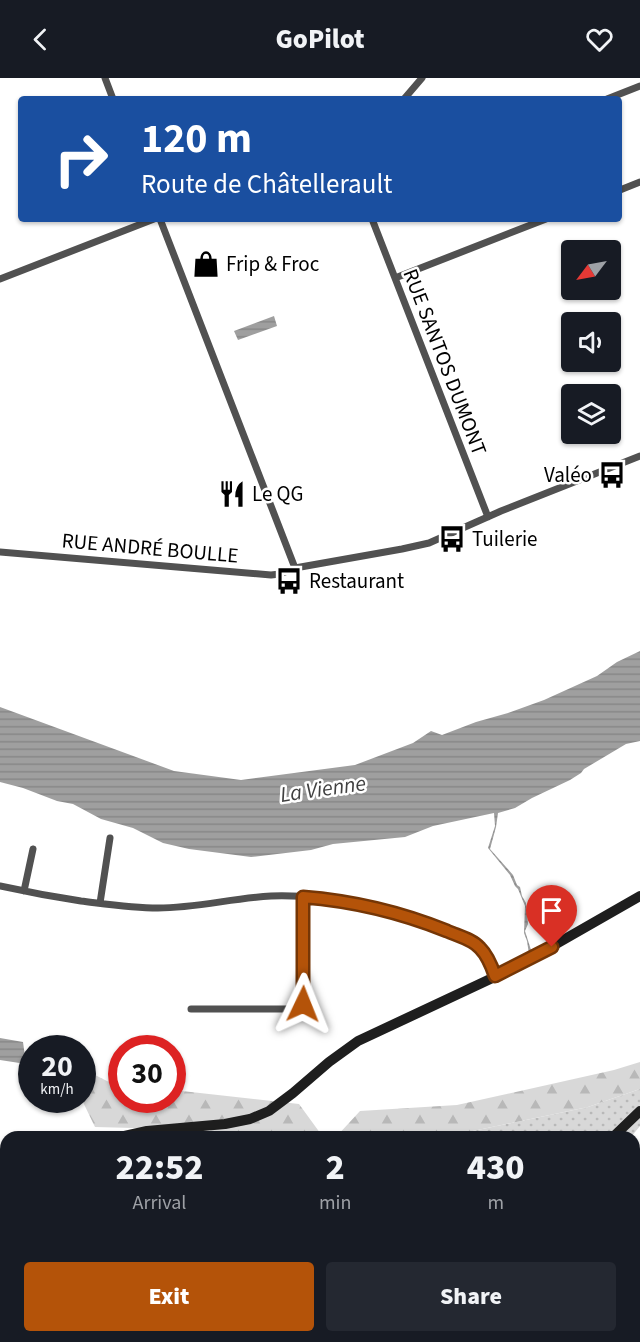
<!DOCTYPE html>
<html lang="en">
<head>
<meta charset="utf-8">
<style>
	body { margin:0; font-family:"Source Sans 3",sans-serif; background:#242831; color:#f1f3f6; height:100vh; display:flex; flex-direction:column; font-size:22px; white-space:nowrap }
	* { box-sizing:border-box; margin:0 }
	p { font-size:20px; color:#9ea1a6 }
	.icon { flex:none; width:33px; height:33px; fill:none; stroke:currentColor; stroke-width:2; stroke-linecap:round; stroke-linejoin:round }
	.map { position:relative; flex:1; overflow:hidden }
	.side { position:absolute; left:0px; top:1053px; width:640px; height:212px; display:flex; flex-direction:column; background:#171b24; border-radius:18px 18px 0 0; box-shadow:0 2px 4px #0004 }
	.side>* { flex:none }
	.top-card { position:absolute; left:18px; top:18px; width:604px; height:126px; border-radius:6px; box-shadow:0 2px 4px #0004; background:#1a4fa0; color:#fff; overflow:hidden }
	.needle { width:39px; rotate:238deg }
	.fabs { position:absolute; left:561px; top:162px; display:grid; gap:12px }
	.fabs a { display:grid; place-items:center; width:60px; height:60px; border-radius:6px; background:#171b24; box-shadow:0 2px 4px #0004; font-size:30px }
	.speed { position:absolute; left:18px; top:957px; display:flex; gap:12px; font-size:30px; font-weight:700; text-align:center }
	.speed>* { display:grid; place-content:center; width:78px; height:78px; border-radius:50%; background:#171b24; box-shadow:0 2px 4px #0004; line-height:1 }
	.speed small { font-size:15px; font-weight:400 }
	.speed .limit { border:9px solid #d22; background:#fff; color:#111 }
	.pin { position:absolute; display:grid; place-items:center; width:51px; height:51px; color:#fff; margin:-62px -26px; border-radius:50% 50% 50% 0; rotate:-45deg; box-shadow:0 0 6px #0007 }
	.pin .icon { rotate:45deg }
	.me { position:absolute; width:66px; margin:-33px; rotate:2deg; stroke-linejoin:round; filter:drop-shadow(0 0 4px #0008) }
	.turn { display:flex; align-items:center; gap:21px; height:126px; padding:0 24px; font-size:27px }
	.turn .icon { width:78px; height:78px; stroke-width:2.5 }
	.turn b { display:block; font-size:42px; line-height:51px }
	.eta { display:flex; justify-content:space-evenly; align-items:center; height:102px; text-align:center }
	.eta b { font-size:36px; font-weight:800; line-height:42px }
	.button { display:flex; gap:12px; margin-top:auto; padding:12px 24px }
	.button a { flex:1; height:69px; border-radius:6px; background:#b45309; color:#fff; font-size:24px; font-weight:800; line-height:69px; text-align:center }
	.button a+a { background:#242831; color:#f1f3f6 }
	header { display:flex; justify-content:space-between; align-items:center; height:78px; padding:0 24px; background:#171b24; font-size:27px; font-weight:800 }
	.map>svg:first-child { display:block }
	.grass { fill:url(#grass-dots) }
	.forest { fill:url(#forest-firs) }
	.water { fill:url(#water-rules) }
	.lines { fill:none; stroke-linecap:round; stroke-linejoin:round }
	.street { stroke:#515151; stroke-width:7 }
	.secondary { stroke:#1e1e1e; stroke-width:10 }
	.route-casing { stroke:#753606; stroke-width:15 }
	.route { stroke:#b45309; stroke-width:10 }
	.labels { text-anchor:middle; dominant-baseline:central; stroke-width:5; stroke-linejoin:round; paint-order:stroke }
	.poi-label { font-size:21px; fill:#000; stroke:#fff; text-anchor:start }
	.street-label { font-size:21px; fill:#000; stroke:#fff }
	.water-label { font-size:22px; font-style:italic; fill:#404040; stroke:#fff }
</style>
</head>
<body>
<header><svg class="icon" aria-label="back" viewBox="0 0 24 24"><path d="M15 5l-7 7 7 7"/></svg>GoPilot<svg class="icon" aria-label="heart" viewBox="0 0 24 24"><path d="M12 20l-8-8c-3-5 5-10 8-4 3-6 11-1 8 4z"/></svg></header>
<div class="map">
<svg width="640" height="1264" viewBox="0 0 640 1264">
	<defs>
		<pattern id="grass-dots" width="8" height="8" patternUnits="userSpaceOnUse" patternTransform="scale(1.5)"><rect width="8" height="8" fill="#d8d8d8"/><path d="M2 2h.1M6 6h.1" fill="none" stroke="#b8b8b8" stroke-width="1.8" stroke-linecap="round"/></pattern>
		<pattern id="forest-firs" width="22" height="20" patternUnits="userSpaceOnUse" patternTransform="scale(1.5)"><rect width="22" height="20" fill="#d8d8d8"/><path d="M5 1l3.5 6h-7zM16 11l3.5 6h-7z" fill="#b8b8b8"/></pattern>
		<pattern id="water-rules" width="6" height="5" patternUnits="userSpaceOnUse" patternTransform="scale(1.5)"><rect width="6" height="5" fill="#9f9f9f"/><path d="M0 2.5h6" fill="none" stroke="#878787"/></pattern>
	</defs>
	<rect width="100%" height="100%" fill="#fff"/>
	<!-- grass -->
	<path class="grass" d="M 640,1011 L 640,1048 L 631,1059 L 444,1059 L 588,1029 Z"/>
	<!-- forest -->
	<path class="forest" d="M 640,984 L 640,1011 L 588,1029 L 444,1059 L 336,1059 L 360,1033 L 457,1027 L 614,992 Z
		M 83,991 L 113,1006 L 121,1007 L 122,1022 L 172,1022 L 173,1012 L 299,1026 L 323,1059 L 215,1059 L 210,1052 L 95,1049 L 82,1022 Z"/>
	<!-- water -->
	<path class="water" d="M 274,238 L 277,248 L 238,262 L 234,253 Z
		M 640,573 L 640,663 L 626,666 L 584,691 L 581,695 L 570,702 L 532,720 L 515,730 L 498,735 L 496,749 L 490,771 L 513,797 L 517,807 L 520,809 L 522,818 L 526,825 L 528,846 L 525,853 L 531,872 L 529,876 L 527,863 L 524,855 L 525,828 L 518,811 L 515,808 L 510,797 L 488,770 L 495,748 L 494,735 L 433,748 L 405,759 L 333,766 L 311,772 L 251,779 L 189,771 L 163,765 L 133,750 L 101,741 L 73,726 L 57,723 L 23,710 L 0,704 L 0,629 L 174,693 L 241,702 L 355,687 L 413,665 L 431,653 L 442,657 L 476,644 L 508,635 L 544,622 L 597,598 L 617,584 Z
		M 0,960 L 23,964 L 26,986 L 0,982 Z"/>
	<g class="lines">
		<!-- street -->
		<path class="street" d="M 105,0 L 113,21
			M 404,21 L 422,0
			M 607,21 L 640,8
			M 620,112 L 640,104
			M 160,141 L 295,490
			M 372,141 L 488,439
			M 395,200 L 546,141
			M 0,201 L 154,141
			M 0,474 L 271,497 L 280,496 L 295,490 L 402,471 L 429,465 L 501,433 L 640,378
			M 0,808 C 27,814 54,819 81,823 C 106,826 132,830 158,830 C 196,830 233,820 271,818 C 332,816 392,831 448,854 C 459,858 472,862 480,870 C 487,878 492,889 495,899
			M 24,813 L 33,771
			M 100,825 L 110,760
			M 191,931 L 293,931 L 300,928 L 304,922 L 303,819
			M 290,1258 L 296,1264
			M 97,1264 L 106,1258
			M 211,1264 L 216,1258"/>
		<!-- secondary -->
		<path class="secondary" d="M 120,1059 L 147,1053 L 225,1046 L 250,1041 L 269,1033 L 293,1015 L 329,984 L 358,963 L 516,889 L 640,818
			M 613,1059 L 640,1033
			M 0,1109 L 6,1106
			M 469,1264 L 473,1258"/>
	</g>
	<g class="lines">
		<defs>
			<path id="route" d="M 303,926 L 303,819 C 354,823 400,834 447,853 C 458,858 472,861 480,870 C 487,877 492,889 495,898 L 552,869"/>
		</defs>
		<!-- route casing -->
		<use href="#route" class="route-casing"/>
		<!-- route -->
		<use href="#route" class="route"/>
	</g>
	<!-- icons -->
	<defs>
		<symbol id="shop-bare" viewBox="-9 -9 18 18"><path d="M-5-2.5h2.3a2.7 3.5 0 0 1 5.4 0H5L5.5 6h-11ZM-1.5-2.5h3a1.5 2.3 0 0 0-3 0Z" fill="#000" stroke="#fff" stroke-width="2.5" paint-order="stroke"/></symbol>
		<symbol id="bus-bare" viewBox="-9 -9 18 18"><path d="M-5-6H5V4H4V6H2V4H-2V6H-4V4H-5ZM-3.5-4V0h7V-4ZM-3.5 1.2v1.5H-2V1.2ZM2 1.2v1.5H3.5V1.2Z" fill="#000" stroke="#fff" stroke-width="2.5" paint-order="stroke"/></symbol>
		<symbol id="restaurant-bare" viewBox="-9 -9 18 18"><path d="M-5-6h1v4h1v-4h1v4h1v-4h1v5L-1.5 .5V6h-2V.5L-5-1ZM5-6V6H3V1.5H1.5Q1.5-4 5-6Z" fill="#000" stroke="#fff" stroke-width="2.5" paint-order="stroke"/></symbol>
	</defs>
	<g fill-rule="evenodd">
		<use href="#shop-bare" x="187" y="167" width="38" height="38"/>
		<use href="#bus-bare" x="593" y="378" width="38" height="38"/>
		<use href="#restaurant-bare" x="213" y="397" width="38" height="38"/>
		<use href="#bus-bare" x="433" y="442" width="38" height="38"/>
		<use href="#bus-bare" x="270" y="484" width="38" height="38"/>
	</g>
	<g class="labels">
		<!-- poi labels -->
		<g class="poi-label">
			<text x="226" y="186">Frip &amp; Froc</text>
			<text x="592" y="397" text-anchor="end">Valéo</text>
			<text x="252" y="416">Le QG</text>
			<text x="472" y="461">Tuilerie</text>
			<text x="309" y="503">Restaurant</text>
		</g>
		<!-- street labels -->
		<g class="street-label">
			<text transform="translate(445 284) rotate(69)">RUE SANTOS DUMONT</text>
			<text transform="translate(150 470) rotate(5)">RUE ANDRÉ BOULLE</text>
		</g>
		<!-- water labels -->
		<g class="water-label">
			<text transform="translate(323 711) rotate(-8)">La Vienne</text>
		</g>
	</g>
</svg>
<div class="fabs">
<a><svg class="needle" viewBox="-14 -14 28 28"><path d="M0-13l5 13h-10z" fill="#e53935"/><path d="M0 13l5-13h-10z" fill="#9ea1a6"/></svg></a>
<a><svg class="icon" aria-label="sound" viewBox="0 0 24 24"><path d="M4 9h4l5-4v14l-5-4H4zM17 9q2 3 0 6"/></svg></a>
<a><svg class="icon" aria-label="layers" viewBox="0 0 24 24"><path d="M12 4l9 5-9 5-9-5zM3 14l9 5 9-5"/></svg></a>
</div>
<div class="speed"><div>20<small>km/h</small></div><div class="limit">30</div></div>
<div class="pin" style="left:552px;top:869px;background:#d93025"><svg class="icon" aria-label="arrive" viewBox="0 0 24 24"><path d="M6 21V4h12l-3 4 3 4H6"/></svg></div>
<svg class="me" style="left:303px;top:926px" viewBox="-20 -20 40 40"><path d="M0-17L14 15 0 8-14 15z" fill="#b45309" stroke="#fff" stroke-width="4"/></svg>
<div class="top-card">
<div class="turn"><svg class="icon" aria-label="right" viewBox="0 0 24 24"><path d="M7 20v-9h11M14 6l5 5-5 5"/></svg><div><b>120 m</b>Route de Châtellerault</div></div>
</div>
<section class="side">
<div class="eta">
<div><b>22:52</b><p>Arrival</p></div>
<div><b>2</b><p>min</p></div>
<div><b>430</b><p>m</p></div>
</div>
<div class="button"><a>Exit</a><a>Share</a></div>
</section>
</div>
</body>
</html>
